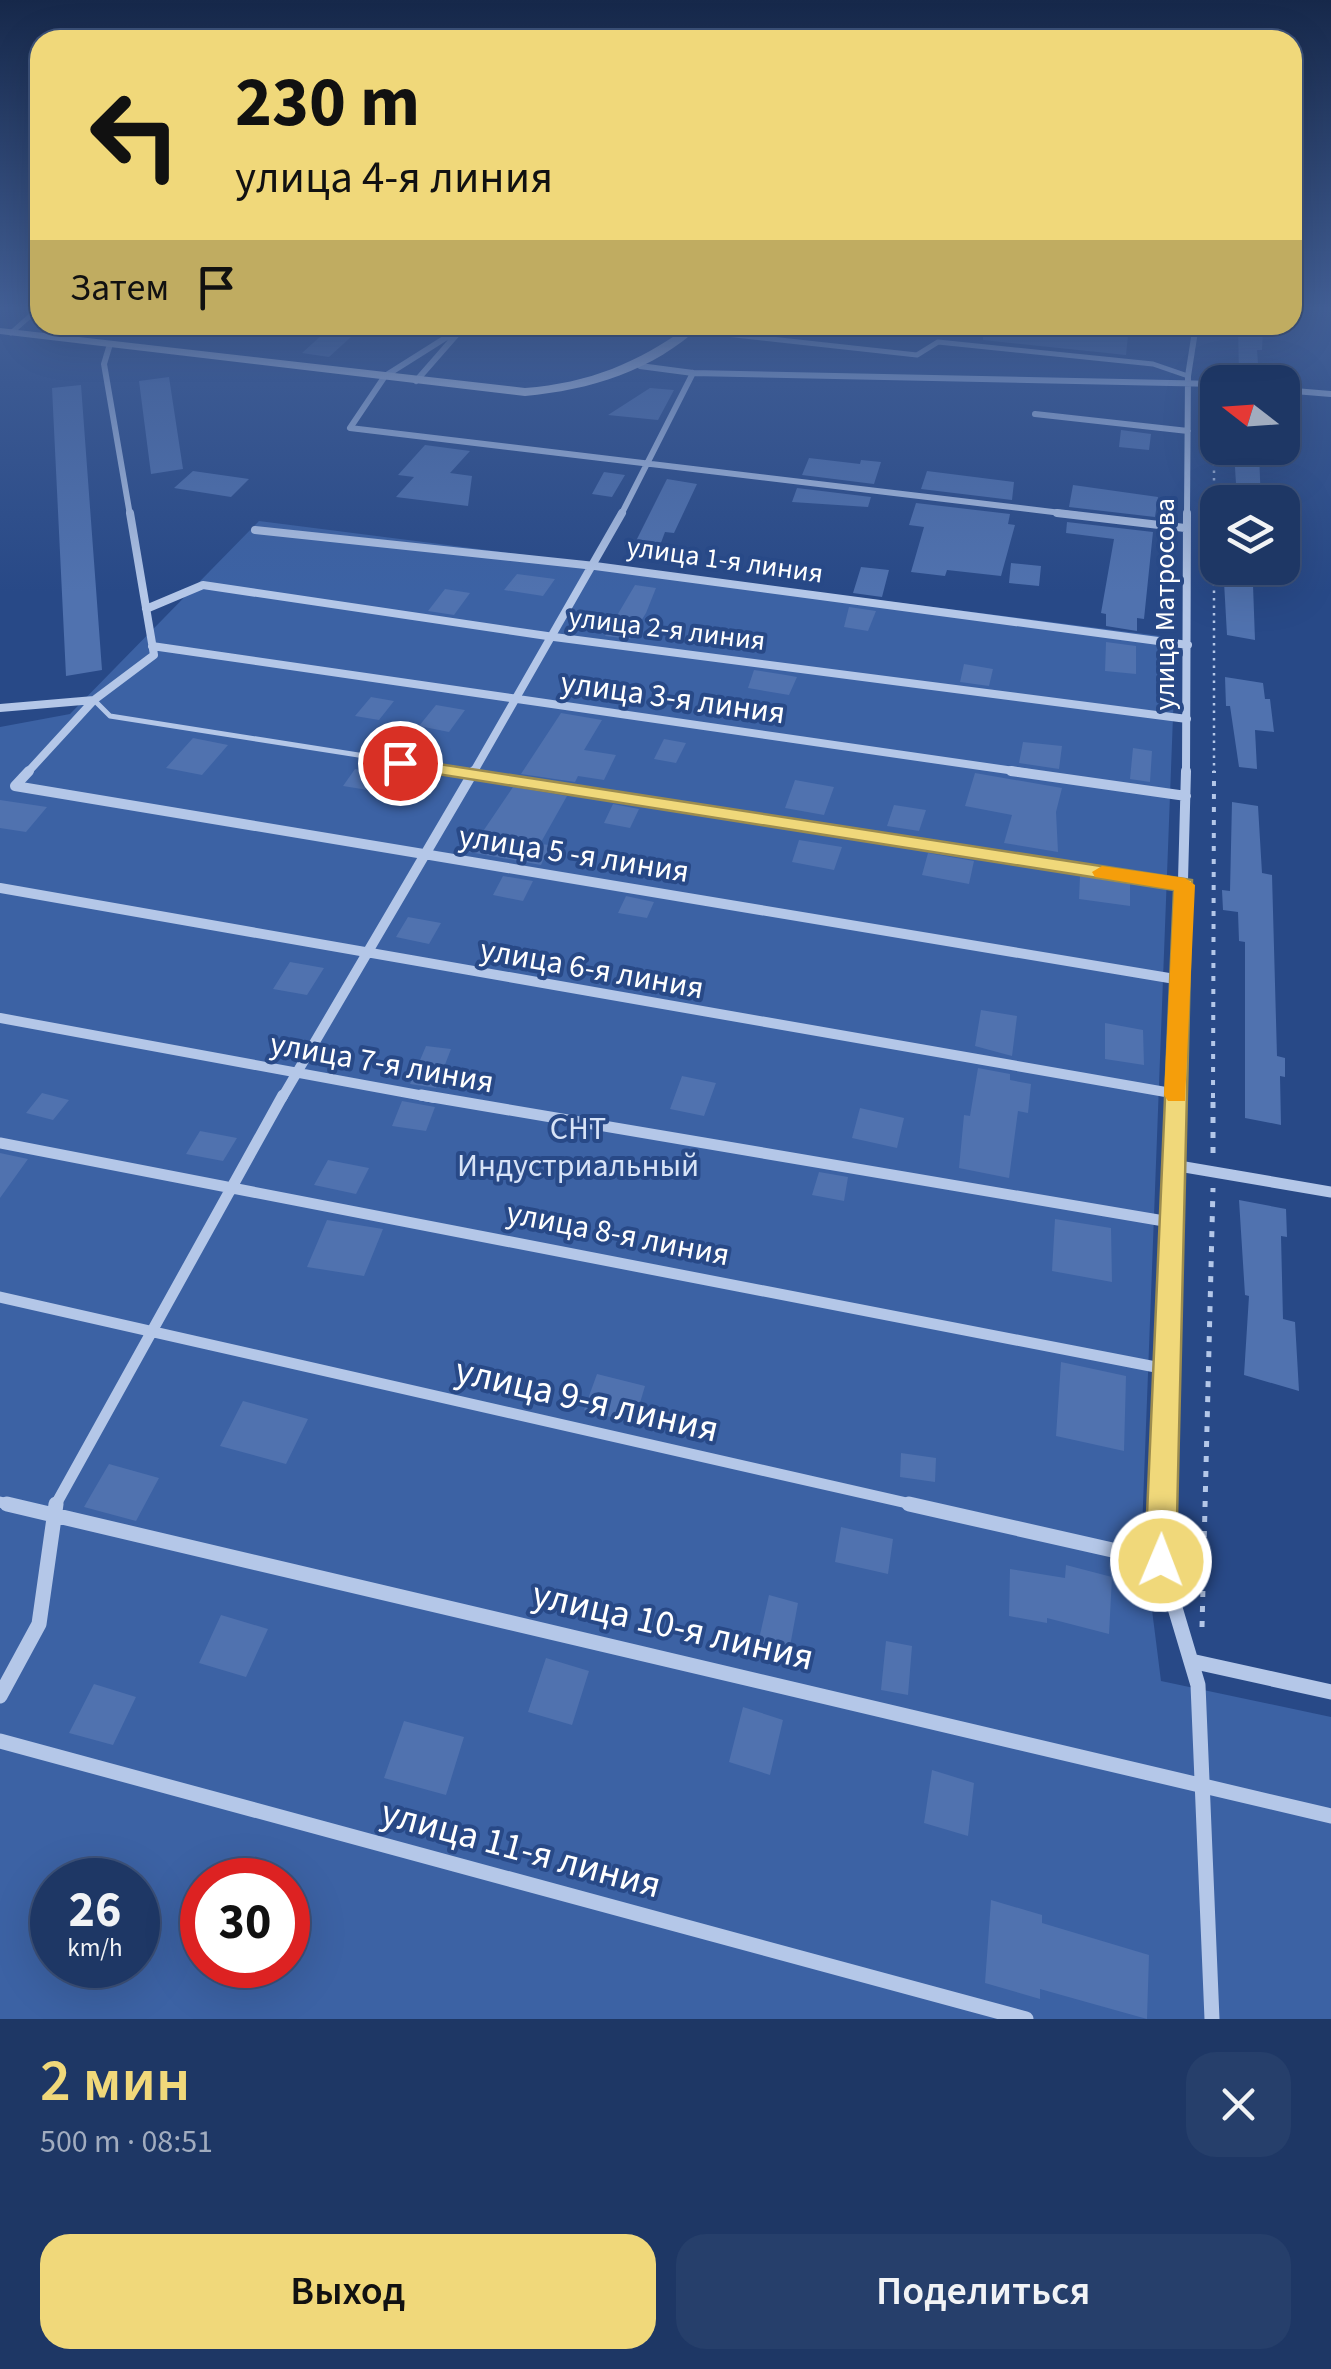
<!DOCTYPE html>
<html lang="ru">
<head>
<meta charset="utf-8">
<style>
	body { margin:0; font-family:"Source Sans 3",sans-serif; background:#263f6b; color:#f1f3f6; height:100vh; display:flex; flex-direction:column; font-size:38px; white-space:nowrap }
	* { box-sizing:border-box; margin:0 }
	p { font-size:32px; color:#a1acbf }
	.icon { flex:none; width:55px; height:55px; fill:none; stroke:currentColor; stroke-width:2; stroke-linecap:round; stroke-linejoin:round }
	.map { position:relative; height:2019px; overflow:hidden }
	.sheet { display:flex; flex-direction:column; background:#1e3765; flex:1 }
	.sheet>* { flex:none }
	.banner { position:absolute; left:30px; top:30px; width:1272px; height:305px; border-radius:30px; box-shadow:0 10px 40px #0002,0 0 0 2px #3c5179; background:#f0d87a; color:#111; overflow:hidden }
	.needle { width:65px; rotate:287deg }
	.tools { position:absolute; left:1200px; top:365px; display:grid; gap:20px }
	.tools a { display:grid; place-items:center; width:100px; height:100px; border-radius:20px; background:#1e3765; box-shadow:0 10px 40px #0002,0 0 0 2px #3c5179; font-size:50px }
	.speed { position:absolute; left:30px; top:1858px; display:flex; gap:20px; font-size:50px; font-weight:700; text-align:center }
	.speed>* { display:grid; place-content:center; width:130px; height:130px; border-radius:50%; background:#1e3765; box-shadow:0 10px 40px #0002,0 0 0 2px #3c5179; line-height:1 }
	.speed small { font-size:25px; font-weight:400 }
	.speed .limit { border:15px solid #d22; background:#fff; color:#111 }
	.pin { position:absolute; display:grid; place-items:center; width:85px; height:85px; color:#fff; margin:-42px; border:5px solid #fff; border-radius:50%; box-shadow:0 2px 10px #0007 }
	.me { position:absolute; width:110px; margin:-55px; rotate:1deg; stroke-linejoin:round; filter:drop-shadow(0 0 8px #0008) }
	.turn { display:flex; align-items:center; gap:35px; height:210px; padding:0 40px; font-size:45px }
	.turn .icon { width:130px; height:130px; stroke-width:2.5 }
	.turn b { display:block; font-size:70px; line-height:85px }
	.then { display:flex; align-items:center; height:95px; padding:0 40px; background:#0003; gap:20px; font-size:38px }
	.round { display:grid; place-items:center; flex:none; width:105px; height:105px; border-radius:30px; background:#263f6b }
	.head { display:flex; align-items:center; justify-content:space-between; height:170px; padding:0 40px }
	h1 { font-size:60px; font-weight:600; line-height:75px; color:#f0d87a }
	.action { display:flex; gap:20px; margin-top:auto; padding:20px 40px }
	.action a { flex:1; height:115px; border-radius:30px; background:#f0d87a; color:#111; font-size:40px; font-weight:600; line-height:115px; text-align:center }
	.action a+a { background:#263f6b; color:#f1f3f6 }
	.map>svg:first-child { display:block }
	.green { fill:#3c62a4; fill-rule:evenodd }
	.building { fill:#5072af }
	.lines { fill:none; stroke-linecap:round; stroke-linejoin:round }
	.path-far2 { stroke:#b4c7e8; stroke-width:2.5; stroke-dasharray:2.5 5; stroke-linecap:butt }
	.path-far1 { stroke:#b4c7e8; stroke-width:4; stroke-dasharray:5 8; stroke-linecap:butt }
	.path { stroke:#b4c7e8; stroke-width:5; stroke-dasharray:6 9; stroke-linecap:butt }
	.service-far1 { stroke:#b4c7e8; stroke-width:5 }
	.service { stroke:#b4c7e8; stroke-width:8 }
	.minor-far4 { stroke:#b4c7e8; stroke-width:6 }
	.minor-far3 { stroke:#b4c7e8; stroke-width:8 }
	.minor-far2 { stroke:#b4c7e8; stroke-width:10 }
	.minor-far1 { stroke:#b4c7e8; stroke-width:11 }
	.minor { stroke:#b4c7e8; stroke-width:15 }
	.secondary { fill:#dde6f7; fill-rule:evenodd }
	.route { fill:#f0d87a; stroke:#9c8c4f; stroke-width:2.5 }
	.slow { fill:#f59e0b }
	.labels { text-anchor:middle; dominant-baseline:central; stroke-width:8; stroke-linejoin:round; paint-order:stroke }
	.far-street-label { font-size:28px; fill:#fff; stroke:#284987 }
	.street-label { font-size:32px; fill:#fff; stroke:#284987 }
	.park-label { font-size:32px; fill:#d7e3f7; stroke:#284987 }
	.near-street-label { font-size:38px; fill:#fff; stroke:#284987 }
</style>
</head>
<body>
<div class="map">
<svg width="1331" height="2019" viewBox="0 0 1331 2019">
	<rect width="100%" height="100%" fill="#284987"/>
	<!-- green -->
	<path class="green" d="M 259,521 L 1176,638 L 1142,1531 L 1161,1681 L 1331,1717 L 1331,2019 L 0,2019 L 0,727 L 70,714 ZM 52,1880 L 138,1880 L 138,1965 L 52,1965 ZM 202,1880 L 288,1880 L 288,1965 L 202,1965 Z"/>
	<!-- building -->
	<path class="building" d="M 333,325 L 364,325 L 329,357 L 302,353 Z
		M 983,325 L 1129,325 L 1126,355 L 983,340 Z
		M 1238,326 L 1263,329 L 1262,350 L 1257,350 L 1259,377 L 1239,375 Z
		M 169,377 L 183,469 L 151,474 L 139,381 Z
		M 81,385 L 102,670 L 66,676 L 52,388 Z
		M 650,388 L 674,390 L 658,420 L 608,415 Z
		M 1121,430 L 1151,434 L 1149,450 L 1119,447 Z
		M 425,445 L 470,451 L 450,473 L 472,476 L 468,506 L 396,497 L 414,477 L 398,475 Z
		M 1234,451 L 1259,454 L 1261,502 L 1237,500 Z
		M 809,458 L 860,464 L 861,460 L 881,462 L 874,484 L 802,475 Z
		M 193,471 L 249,479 L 231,497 L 174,488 Z
		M 927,471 L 1014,482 L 1012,500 L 921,489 Z
		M 604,472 L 625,475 L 612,497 L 592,494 Z
		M 667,479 L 697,484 L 674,533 L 665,532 L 659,548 L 634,545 Z
		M 1073,485 L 1158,497 L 1155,517 L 1069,507 Z
		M 797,488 L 871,497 L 868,507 L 792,502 Z
		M 916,503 L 1010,514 L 1008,524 L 1015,525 L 1001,576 L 947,570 L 945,576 L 911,572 L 924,527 L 909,525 Z
		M 1067,522 L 1153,532 L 1144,619 L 1137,618 L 1137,631 L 1106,626 L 1106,614 L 1101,613 L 1114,539 L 1066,533 Z
		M 1011,563 L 1041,566 L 1039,586 L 1009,583 Z
		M 861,567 L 889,570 L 882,597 L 853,593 Z
		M 517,574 L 555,579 L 543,596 L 504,590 Z
		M 1224,582 L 1253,585 L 1255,640 L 1227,635 Z
		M 635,585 L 656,588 L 646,613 L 630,639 L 605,636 Z
		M 445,589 L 470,593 L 454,615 L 428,611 Z
		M 849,607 L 876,611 L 868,631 L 844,627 Z
		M 1106,642 L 1136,646 L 1136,674 L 1105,671 Z
		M 964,664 L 993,669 L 989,686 L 960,682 Z
		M 754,670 L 786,675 L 797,677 L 789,695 L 748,688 Z
		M 1225,677 L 1263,683 L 1265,699 L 1270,699 L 1274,732 L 1255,730 L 1257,769 L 1239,767 L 1230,706 L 1226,706 Z
		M 371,697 L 394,701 L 379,720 L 355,716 Z
		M 436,705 L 465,710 L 449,732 L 419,726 Z
		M 561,713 L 602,720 L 584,750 L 616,755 L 604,780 L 578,776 L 575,782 L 521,774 Z
		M 193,738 L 228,745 L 202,775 L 166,768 Z
		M 664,739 L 686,743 L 676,763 L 654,759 Z
		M 1023,742 L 1062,746 L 1059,769 L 1019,763 Z
		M 1133,748 L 1152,751 L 1150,782 L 1130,779 Z
		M 355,769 L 386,774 L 374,791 L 343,786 Z
		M 975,773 L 1062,788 L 1056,812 L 1058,852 L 1004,843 L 1012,815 L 965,806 Z
		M 795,780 L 834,787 L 824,815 L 785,808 Z
		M 513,787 L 567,796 L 540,844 L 550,845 L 541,865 L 469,852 Z
		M 0,800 L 47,807 L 26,832 L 0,828 Z
		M 1232,802 L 1258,806 L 1262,873 L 1272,875 L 1277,1056 L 1285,1058 L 1285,1077 L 1280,1076 L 1281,1125 L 1245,1118 L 1245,942 L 1239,941 L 1238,912 L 1223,910 L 1222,890 L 1230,891 Z
		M 613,804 L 639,809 L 630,828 L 604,823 Z
		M 894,805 L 926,810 L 919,831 L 887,826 Z
		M 799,840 L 842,847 L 834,870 L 792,862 Z
		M 928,853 L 974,861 L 969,884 L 922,875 Z
		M 503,876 L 533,881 L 523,901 L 493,895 Z
		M 1080,876 L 1130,884 L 1130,906 L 1079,899 Z
		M 626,896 L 654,902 L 647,918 L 618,913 Z
		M 408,917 L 441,923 L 429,944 L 396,937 Z
		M 290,962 L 324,968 L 307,995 L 273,989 Z
		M 981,1010 L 1017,1016 L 1012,1056 L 975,1046 Z
		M 1105,1023 L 1143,1030 L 1144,1065 L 1105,1059 Z
		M 426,1046 L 451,1049 L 436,1088 L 410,1084 Z
		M 978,1068 L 1010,1074 L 1010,1080 L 1031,1084 L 1028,1113 L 1018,1111 L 1009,1178 L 959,1168 L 964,1115 L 970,1116 Z
		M 682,1076 L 716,1083 L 704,1116 L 670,1109 Z
		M 42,1093 L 69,1100 L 53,1120 L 26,1113 Z
		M 402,1101 L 435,1107 L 426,1131 L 392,1126 Z
		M 860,1108 L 904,1118 L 897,1148 L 852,1138 Z
		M 200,1131 L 237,1138 L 223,1161 L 186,1154 Z
		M 0,1153 L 28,1159 L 0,1198 Z
		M 328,1160 L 369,1168 L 356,1194 L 314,1185 Z
		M 819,1172 L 848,1177 L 844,1201 L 812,1195 Z
		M 1239,1200 L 1286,1209 L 1287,1237 L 1281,1236 L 1283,1319 L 1295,1322 L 1299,1391 L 1244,1375 L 1249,1296 L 1245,1295 Z
		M 1055,1219 L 1111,1228 L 1112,1282 L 1052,1271 Z
		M 327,1220 L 383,1229 L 364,1276 L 307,1267 Z
		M 1061,1362 L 1126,1376 L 1124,1451 L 1056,1436 Z
		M 597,1374 L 645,1386 L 634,1423 L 584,1410 Z
		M 243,1401 L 308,1419 L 286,1464 L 220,1446 Z
		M 901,1453 L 936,1458 L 935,1482 L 900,1477 Z
		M 109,1464 L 159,1478 L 136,1521 L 84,1507 Z
		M 841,1527 L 893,1539 L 888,1574 L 835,1562 Z
		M 1066,1565 L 1112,1577 L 1109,1634 L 1047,1618 L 1047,1623 L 1009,1616 L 1010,1569 L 1065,1578 Z
		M 769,1595 L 798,1603 L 788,1657 L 757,1648 Z
		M 221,1615 L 268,1629 L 246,1677 L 199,1663 Z
		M 886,1641 L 912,1646 L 908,1695 L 881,1690 Z
		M 546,1658 L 589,1671 L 572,1725 L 528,1712 Z
		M 94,1684 L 136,1697 L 113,1745 L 69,1733 Z
		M 743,1707 L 783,1720 L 770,1775 L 729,1762 Z
		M 404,1721 L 464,1737 L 446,1795 L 384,1778 Z
		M 932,1770 L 974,1783 L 968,1836 L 924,1823 Z
		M 991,1900 L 1042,1915 L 1042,1923 L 1149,1955 L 1147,2019 L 1040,1989 L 1040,1999 L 985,1983 Z"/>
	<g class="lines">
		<!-- path-far2 -->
		<path class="path-far2" d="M 1214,773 L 1214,398"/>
		<!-- path-far1 -->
		<path class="path-far1" d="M 1213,1098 L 1214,771"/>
		<!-- path -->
		<path class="path" d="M 1213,1153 L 1213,1095
			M 1202,1627 L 1213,1188"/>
		<!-- service-far1 -->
		<path class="service-far1" d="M 690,330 L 917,355 L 938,342 L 1153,364 L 1188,376
			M 11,333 L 38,309
			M 94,700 L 110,716 L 473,773"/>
		<!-- service -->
		<path class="service" d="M 457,771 L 1185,885"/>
		<!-- minor-far4 -->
		<path class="minor-far4" d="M 423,325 L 457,330
			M 458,330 L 385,376 L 350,428 L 1078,515
			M 110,344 L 104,364 L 130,515
			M 640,366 L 693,373 L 1218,384
			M 416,381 L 465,325
			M 1282,390 L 1331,394
			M 1035,414 L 1188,431
			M 621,515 L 693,373
			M 1187,515 L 1188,376 L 1196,325"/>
		<!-- minor-far3 -->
		<path class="minor-far3" d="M 1057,513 L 1185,528
			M 255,530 L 595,566 L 1188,645
			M 146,609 L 203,585 L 554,637 L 1187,719
			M 152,646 L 1028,773
			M 0,708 L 94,700 L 154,655 L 130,513
			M 27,773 L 94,700
			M 473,773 L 622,513
			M 1186,773 L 1187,513"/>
		<!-- minor-far2 -->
		<path class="minor-far2" d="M 29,771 L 15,786 L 1181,980
			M 1011,771 L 1186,796
			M 0,888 L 1177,1094
			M 0,1018 L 435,1098
			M 282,1098 L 474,771
			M 1177,1098 L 1186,771"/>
		<!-- minor-far1 -->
		<path class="minor-far1" d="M 421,1095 L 1170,1222
			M 0,1143 L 1166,1369
			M 1173,1165 L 1331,1192
			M 0,1297 L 920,1506
			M 0,1502 L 18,1506
			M 55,1506 L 283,1095
			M 1163,1506 L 1178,1095"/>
		<!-- minor -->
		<path class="minor" d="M 7,1504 L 1331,1816
			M 909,1504 L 1161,1561
			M 1163,1504 L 1161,1561 L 1198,1685 L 1212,2019
			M 1191,1661 L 1331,1692
			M 0,1696 L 39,1624 L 56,1504
			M 0,1741 L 1026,2019"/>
		<!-- secondary -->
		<path class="secondary" d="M 690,325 L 702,325 C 653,371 590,390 525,396 L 0,334 L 0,328 L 525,388 C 589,383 638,363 690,325 Z"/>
	</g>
	<!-- sky -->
	<linearGradient id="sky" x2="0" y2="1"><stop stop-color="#16284a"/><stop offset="0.52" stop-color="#425f96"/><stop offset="1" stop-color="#425f96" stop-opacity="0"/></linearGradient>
	<rect width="1331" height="592" fill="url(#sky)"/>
	<!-- route -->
	<path class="route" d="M 400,758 L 1192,880 L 1176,1561 L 1172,1572 L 1161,1577 L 1150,1572 L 1145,1561 L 1174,890 L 393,767 L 393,759 Z"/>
	<!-- slow -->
	<path class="slow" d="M 1102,866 L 1185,878 L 1195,885 L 1185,1101 L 1168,1101 L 1164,1095 L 1174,890 L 1095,877 L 1092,872 Z"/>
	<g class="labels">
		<!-- far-street labels -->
		<g class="far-street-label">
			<text transform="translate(725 560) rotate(8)">улица 1-я линия</text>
			<text transform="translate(1165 604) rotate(-90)">улица Матросова</text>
			<text transform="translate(667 629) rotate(7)">улица 2-я линия</text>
		</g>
		<!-- street labels -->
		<g class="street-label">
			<text transform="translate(673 698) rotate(8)">улица 3-я линия</text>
			<text transform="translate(574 854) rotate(9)">улица 5 -я линия</text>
			<text transform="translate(592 969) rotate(10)">улица 6-я линия</text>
			<text transform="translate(382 1063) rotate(10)">улица 7-я линия</text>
			<text transform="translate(618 1234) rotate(11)">улица 8-я линия</text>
		</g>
		<!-- park labels -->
		<g class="park-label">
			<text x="578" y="1129">СНТ<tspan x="578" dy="37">Индустриальный</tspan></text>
		</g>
		<!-- near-street labels -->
		<g class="near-street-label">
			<text transform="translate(587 1400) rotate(13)">улица 9-я линия</text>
			<text transform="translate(673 1626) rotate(13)">улица 10-я линия</text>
			<text transform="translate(521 1849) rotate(15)">улица 11-я линия</text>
		</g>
	</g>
</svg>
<div class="tools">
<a><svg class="needle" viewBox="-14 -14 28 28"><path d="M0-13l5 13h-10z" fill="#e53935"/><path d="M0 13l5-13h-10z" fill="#a1acbf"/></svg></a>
<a><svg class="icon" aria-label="layers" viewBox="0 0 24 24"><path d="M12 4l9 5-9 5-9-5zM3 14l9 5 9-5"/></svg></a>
</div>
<div class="speed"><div>26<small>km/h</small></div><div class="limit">30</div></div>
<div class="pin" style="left:400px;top:763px;background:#d93025"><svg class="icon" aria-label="arrive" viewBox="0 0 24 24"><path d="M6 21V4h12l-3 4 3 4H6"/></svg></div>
<svg class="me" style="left:1161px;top:1561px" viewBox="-20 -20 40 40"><circle r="17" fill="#f0d87a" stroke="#fff" stroke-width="3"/><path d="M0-11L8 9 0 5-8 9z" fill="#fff"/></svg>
<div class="banner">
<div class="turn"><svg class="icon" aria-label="left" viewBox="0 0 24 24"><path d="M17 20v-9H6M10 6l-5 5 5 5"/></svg><div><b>230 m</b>улица 4-я линия</div></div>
<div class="then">Затем<svg class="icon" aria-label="arrive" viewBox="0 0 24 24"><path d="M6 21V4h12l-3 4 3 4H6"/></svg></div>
</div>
</div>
<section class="sheet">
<div class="head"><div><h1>2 мин</h1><p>500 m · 08:51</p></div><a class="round"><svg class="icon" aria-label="close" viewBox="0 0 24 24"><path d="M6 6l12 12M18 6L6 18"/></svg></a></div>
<div class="action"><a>Выход</a><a>Поделиться</a></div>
</section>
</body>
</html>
